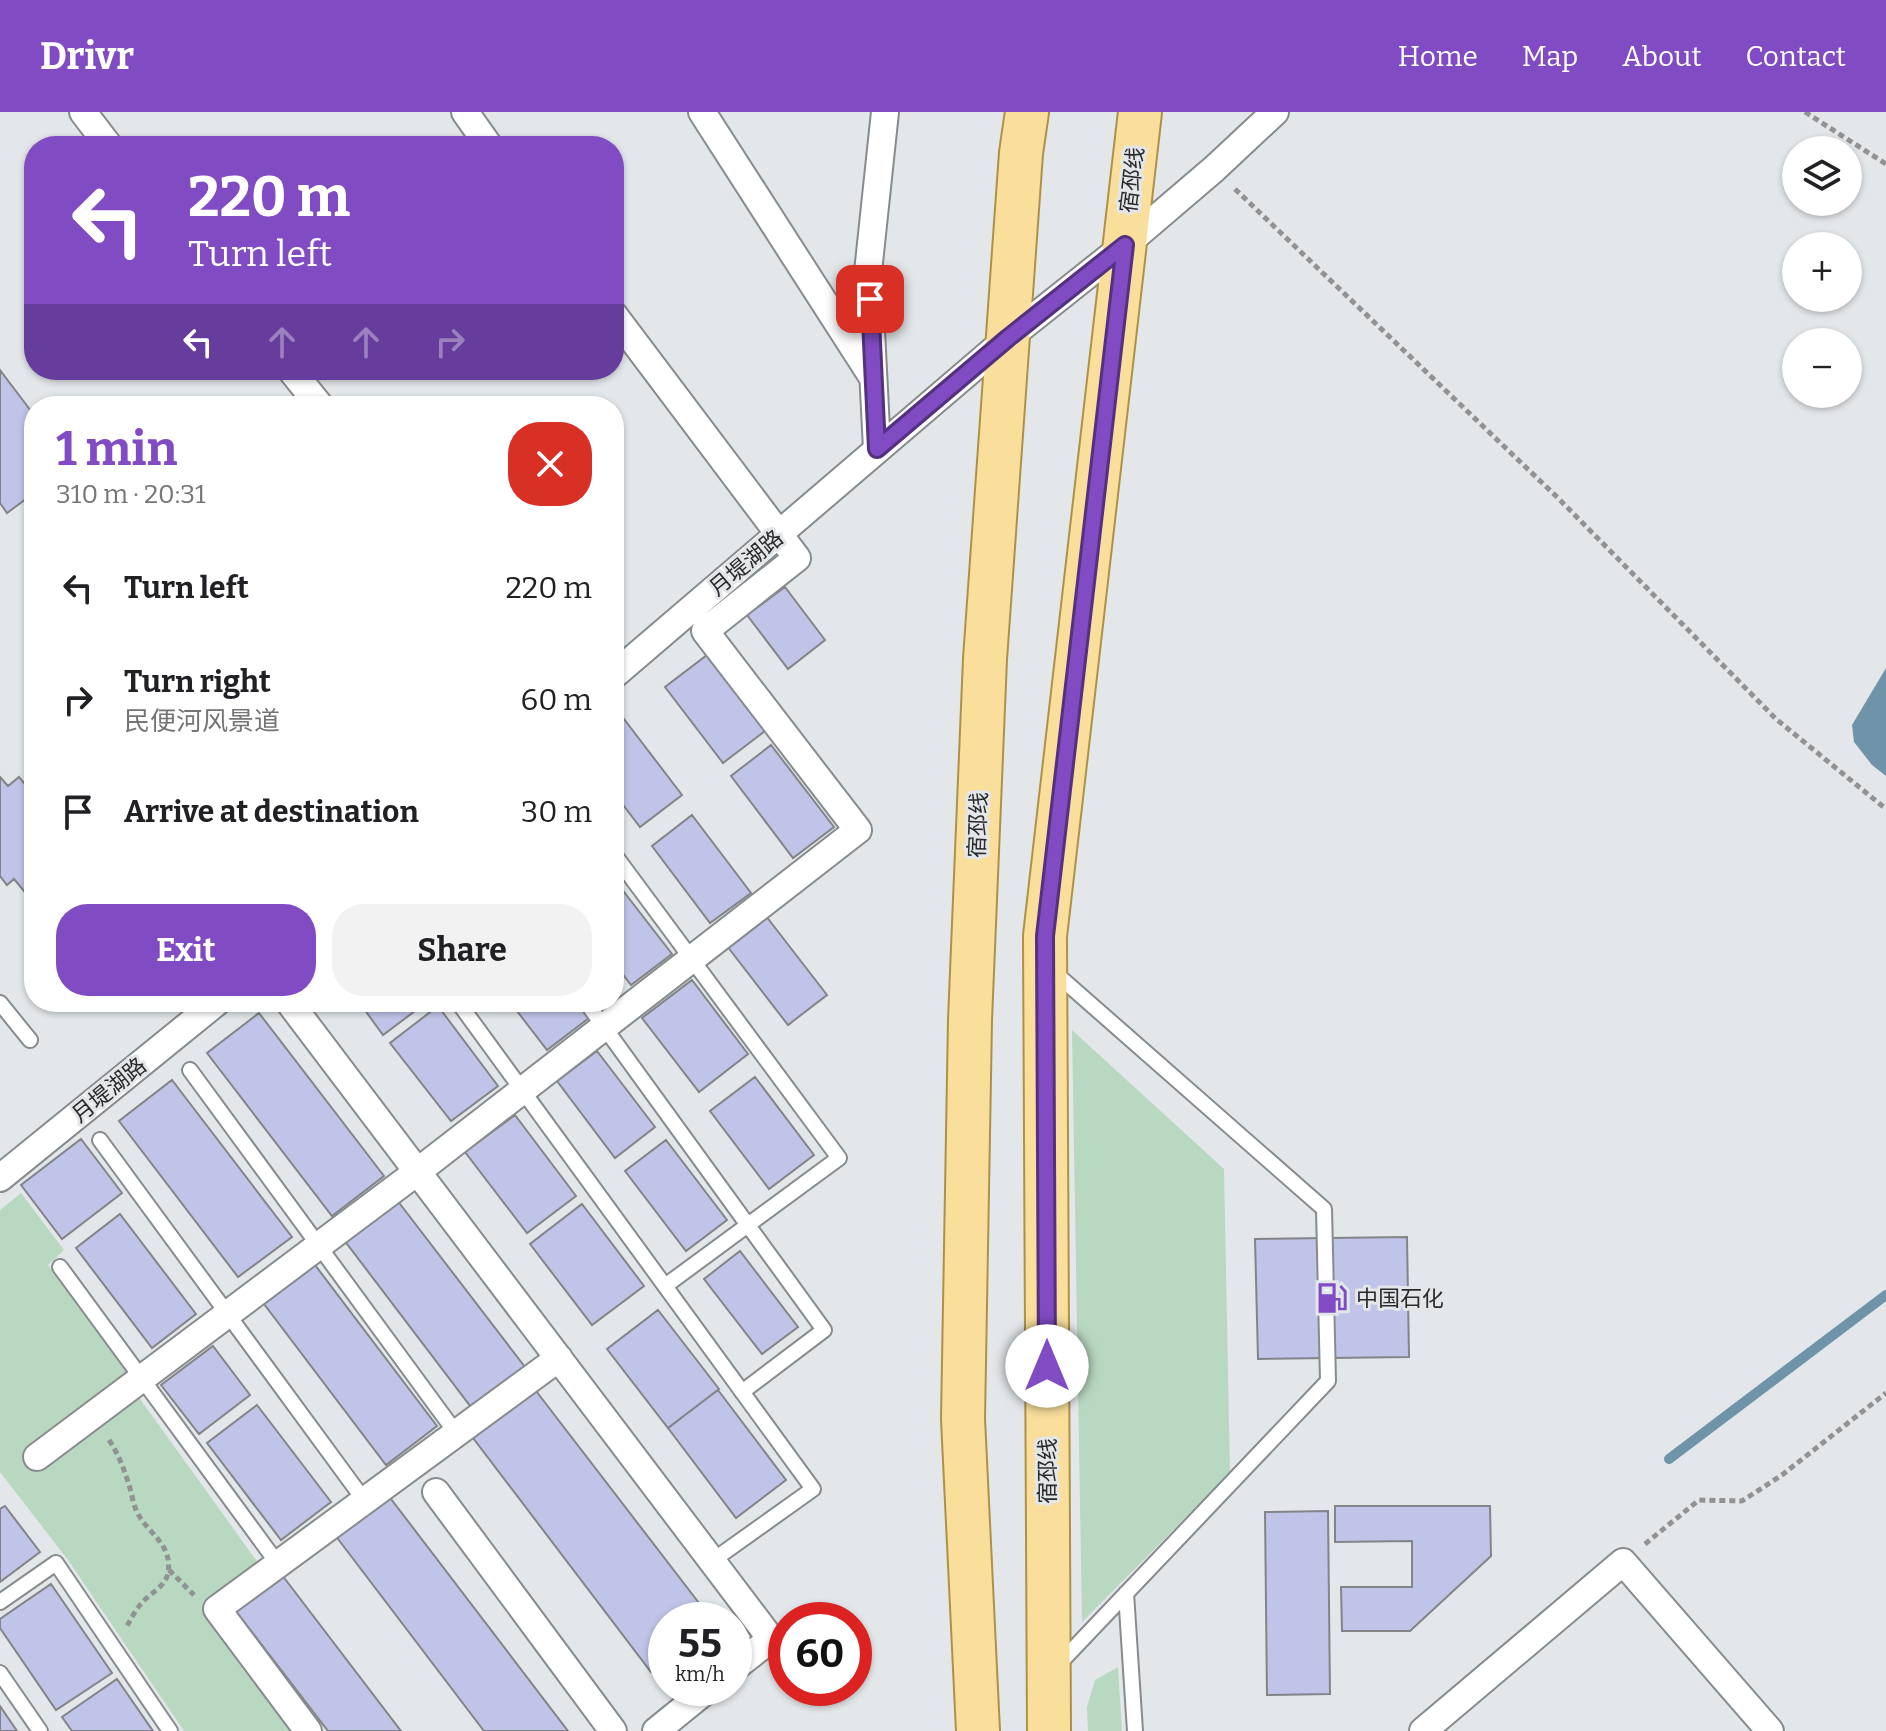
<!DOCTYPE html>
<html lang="en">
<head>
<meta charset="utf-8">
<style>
	body { margin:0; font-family:Bitter,"Noto Sans SC",serif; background:#f2f2f2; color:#202124; height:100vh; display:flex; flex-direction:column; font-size:30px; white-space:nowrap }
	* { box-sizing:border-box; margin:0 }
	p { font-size:26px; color:#757577 }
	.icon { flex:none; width:44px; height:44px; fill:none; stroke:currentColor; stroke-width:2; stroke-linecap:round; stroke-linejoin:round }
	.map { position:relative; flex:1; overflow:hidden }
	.panel { position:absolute; left:24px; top:284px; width:600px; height:616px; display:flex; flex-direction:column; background:#fff; border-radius:32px; box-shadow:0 2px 6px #0004 }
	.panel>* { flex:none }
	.guide { position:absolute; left:24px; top:24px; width:600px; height:244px; border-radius:32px; box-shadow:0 2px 6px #0004; background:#804bc3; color:#fff; overflow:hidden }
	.buttons { position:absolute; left:1782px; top:24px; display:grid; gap:16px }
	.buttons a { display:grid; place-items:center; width:80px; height:80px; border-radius:50%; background:#fff; box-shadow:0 2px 6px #0004; font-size:40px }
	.speed { position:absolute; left:648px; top:1490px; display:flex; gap:16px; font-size:40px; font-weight:700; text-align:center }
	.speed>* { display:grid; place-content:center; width:104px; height:104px; border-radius:50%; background:#fff; box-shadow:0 2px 6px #0004; line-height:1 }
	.speed small { font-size:20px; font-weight:400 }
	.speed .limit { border:12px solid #d22; background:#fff; color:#111 }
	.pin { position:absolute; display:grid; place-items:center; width:68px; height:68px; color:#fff; margin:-34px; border-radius:16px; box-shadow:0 4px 12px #0006 }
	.me { position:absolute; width:88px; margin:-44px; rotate:0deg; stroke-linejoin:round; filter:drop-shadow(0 0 6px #0008) }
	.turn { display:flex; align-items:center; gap:28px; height:168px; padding:0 32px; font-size:36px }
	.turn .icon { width:104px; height:104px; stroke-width:2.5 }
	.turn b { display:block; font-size:56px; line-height:68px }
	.lanes { display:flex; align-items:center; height:76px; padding:0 32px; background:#0003; justify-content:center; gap:40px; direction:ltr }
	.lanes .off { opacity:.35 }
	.round { display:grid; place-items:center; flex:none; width:84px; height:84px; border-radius:32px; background:#f2f2f2 }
	.head { display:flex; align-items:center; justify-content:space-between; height:136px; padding:0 32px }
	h1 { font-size:48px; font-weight:700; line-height:60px; color:#804bc3 }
	.cta { display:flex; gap:16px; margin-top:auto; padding:16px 32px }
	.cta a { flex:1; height:92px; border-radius:32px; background:#804bc3; color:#fff; font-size:32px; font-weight:700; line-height:92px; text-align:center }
	.cta a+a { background:#f2f2f2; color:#202124 }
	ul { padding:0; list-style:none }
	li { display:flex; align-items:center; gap:24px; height:112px; padding:0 32px }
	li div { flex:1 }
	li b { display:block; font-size:30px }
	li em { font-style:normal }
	header { display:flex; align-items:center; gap:48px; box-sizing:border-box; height:112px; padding:0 40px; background:#804bc3; color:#fff }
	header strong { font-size:38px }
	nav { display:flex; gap:44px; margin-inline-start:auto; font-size:28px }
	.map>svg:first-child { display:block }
	.green { fill:#b9d8c1 }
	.water { fill:#6f94a9 }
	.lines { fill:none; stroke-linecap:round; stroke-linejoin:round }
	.stream { stroke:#6f94a9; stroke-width:10 }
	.building { fill:#c0c4e8; stroke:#838487; stroke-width:2 }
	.lane-casing { stroke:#888b8e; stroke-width:18 }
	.street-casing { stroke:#888b8e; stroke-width:30 }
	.primary-casing { stroke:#ae9148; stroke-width:46 }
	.path { stroke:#909294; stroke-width:5; stroke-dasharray:6 4; stroke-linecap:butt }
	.lane { stroke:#fff; stroke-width:14 }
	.street { stroke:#fff; stroke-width:26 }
	.primary { stroke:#f9df9b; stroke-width:42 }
	.route-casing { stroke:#53317f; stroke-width:20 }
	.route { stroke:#804bc3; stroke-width:14 }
	.labels { text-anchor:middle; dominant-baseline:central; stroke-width:6; stroke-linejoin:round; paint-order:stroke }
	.street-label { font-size:22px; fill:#292a2b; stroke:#e4e7ea }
	.poi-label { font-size:22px; fill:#292a2b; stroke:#e4e7ea; text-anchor:start }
</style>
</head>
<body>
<header>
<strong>Drivr</strong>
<nav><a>Home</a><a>Map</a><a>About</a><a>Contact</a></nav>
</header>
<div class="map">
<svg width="1886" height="1619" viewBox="0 0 1886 1619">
	<rect width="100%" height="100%" fill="#e4e7ea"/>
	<!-- green -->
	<path class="green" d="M 1072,918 L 1224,1057 L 1230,1361 L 1082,1510 Z
		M 21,1081 L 64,1138 L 48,1153 L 131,1261 L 125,1266 L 261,1455 L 205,1499 L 294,1619 L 184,1619 L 68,1448 L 0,1360 L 0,1098 Z
		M 1118,1555 L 1122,1619 L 1088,1619 L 1087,1595 L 1095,1568 Z"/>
	<!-- water -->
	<path class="water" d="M 1886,556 L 1886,664 L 1872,653 L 1854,630 L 1852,613 Z"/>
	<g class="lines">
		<!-- stream -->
		<path class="stream" d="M 1669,1347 L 1886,1183"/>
	</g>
	<!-- building -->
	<path class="building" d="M 0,258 L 34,303 L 34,381 L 7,401 L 0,391 Z
		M 785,475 L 825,528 L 788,557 L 747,503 Z
		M 711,540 L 769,616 L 723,651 L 665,575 Z
		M 624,607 L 682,683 L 640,715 L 614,681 L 614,614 Z
		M 771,633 L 834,715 L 793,746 L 731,664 Z
		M 0,665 L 8,674 L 19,665 L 34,683 L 34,791 L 14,767 L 7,773 L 0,764 Z
		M 692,703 L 751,781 L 710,811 L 652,734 Z
		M 614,767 L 672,842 L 631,873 L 614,851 Z
		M 766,804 L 827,883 L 788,913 L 727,834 Z
		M 692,868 L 748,942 L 699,980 L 642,906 Z
		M 359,890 L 427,890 L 383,923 Z
		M 510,890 L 577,890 L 589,906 L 547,938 Z
		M 438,894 L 498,974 L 451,1009 L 390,931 Z
		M 259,901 L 384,1064 L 332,1104 L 207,941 Z
		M 597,939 L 655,1015 L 615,1046 L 557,969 Z
		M 755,965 L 814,1043 L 769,1077 L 710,999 Z
		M 172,968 L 292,1125 L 238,1165 L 119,1009 Z
		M 515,1003 L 576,1084 L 527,1121 L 465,1040 Z
		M 81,1027 L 122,1081 L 62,1127 L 21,1073 Z
		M 666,1028 L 727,1108 L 686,1139 L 625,1059 Z
		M 397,1088 L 525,1255 L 471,1295 L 344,1128 Z
		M 582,1092 L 644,1174 L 592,1213 L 530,1132 Z
		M 120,1102 L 196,1202 L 152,1236 L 76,1136 Z
		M 1407,1125 L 1409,1245 L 1258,1247 L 1255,1127 Z
		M 740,1139 L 798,1215 L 762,1242 L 704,1167 Z
		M 315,1153 L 437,1314 L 386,1353 L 264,1192 Z
		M 658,1198 L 719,1277 L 668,1316 L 607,1237 Z
		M 213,1234 L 250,1283 L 199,1322 L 161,1273 Z
		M 533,1275 L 712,1508 L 666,1508 L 666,1549 L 651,1560 L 470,1322 Z
		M 718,1278 L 786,1368 L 736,1406 L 668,1316 Z
		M 257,1293 L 331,1390 L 281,1428 L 207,1331 Z
		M 388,1383 L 568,1619 L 484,1619 L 335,1423 Z
		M 5,1394 L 40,1440 L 0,1470 L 0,1397 Z
		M 1335,1394 L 1490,1394 L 1491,1444 L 1410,1519 L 1342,1519 L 1341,1475 L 1412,1475 L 1412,1429 L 1335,1430 Z
		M 1328,1399 L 1330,1582 L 1267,1583 L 1265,1400 Z
		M 282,1463 L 401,1619 L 328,1619 L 235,1498 Z
		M 51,1472 L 112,1561 L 56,1598 L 0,1516 L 0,1507 Z
		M 117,1567 L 153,1619 L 72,1619 L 62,1605 Z
		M 0,1594 L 17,1619 L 0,1619 Z"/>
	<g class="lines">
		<defs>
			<path id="lane" d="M 614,742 L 839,1046 L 665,1174
				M 1054,860 L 1324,1097 L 1328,1269 L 1058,1553
				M 458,890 L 813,1377 L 712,1449
				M 586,890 L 824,1218 L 742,1280
				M 0,891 L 30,928
				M 190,958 L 456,1321
				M 100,1028 L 364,1388
				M 60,1155 L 278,1452
				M 1126,1481 L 1135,1619
				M 0,1490 L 56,1451 L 170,1619
				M 0,1561 L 40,1619"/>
			<path id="street" d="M 83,0 L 109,34
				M 465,0 L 489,34
				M 702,0 L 873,266
				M 291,258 L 320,294
				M 877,337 L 868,160 L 885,0
				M 614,563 L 1008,226 L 1125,133 L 1214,57 L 1275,0
				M 289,890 L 771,1527 L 734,1556
				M 0,1066 L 217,890
				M 37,1345 L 417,1060 L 858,718 L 705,519 L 797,446 L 614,203
				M 436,1380 L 613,1619
				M 308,1619 L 217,1497 L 559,1246
				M 656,1619 L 709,1576
				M 1423,1619 L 1623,1450 L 1770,1619"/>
			<path id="primary" d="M 978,1619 L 963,1307 L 970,908 L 985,547 L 1021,41 L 1027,0
				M 1049,1619 L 1045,824 L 1140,0"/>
		</defs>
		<!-- lane casing -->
		<use href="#lane" class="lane-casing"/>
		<!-- street casing -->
		<use href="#street" class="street-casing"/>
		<!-- primary casing -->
		<use href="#primary" class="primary-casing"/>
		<!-- path -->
		<path class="path" d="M 1805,0 L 1886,52
			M 1235,77 L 1558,386 L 1776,607 L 1886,697
			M 109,1328 C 118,1341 124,1357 129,1373 C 132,1382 133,1393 138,1402 C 149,1422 173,1433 168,1461 C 165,1476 149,1481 140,1493 C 135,1499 131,1507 127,1514
			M 1645,1432 L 1699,1388 L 1742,1389 L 1782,1363 L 1886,1281
			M 169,1458 L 194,1483"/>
		<!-- lane -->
		<use href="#lane" class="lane"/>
		<!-- street -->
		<use href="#street" class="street"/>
		<!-- primary -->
		<use href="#primary" class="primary"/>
	</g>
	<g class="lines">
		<defs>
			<path id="route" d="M 870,187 L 877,337 L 1008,226 L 1125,133 L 1045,824 L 1047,1254"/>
		</defs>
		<!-- route casing -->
		<use href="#route" class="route-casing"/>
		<!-- route -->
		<use href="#route" class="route"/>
	</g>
	<!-- icons -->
	<defs>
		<symbol id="fuel-bare" viewBox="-9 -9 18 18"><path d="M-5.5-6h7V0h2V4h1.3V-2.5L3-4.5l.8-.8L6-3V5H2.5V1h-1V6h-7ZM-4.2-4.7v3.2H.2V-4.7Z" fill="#804bc3" stroke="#e4e7ea" stroke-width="2.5" paint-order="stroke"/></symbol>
	</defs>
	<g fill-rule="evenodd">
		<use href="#fuel-bare" x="1310" y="1164" width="44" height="44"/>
	</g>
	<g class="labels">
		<!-- street labels -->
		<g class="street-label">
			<text transform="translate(1132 68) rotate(-83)">宿邳线</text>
			<text transform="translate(746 451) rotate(-40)">月堤湖路</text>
			<text transform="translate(978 713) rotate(-88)">宿邳线</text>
			<text transform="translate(109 978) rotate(-39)">月堤湖路</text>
			<text transform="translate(1047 1359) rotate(-90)">宿邳线</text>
		</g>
		<!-- poi labels -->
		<g class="poi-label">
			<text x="1356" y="1186">中国石化</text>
		</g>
	</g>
</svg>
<div class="buttons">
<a><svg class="icon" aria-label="layers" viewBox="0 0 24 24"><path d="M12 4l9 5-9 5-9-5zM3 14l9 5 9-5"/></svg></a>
<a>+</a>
<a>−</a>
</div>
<div class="speed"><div>55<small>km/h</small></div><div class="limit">60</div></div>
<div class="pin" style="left:870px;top:187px;background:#d93025"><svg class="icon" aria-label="arrive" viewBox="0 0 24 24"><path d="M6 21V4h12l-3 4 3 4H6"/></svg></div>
<svg class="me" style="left:1047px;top:1254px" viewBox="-20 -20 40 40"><circle r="19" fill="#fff"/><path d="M0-13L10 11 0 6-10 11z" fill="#804bc3"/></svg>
<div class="guide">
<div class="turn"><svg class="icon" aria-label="left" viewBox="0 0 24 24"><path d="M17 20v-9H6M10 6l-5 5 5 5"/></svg><div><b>220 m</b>Turn left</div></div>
<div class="lanes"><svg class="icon" aria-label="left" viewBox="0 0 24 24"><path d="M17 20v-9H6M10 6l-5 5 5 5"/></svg><svg class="icon off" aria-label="ahead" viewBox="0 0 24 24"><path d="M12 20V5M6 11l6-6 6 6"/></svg><svg class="icon off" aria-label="ahead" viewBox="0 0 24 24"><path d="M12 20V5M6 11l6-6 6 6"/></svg><svg class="icon off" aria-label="right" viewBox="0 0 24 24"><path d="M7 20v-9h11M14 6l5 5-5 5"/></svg></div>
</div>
<section class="panel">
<div class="head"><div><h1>1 min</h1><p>310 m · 20:31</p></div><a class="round" style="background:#d93025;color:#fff"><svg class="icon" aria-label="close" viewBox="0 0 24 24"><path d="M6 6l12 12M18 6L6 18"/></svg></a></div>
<ul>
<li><svg class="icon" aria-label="left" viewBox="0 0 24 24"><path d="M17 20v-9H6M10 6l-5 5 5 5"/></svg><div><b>Turn left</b></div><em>220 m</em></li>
<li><svg class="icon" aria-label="right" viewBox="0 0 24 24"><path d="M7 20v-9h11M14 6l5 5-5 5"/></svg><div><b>Turn right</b><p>民便河风景道</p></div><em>60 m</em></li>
<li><svg class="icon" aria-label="arrive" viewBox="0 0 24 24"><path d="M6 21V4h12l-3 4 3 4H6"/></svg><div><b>Arrive at destination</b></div><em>30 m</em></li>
</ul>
<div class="cta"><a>Exit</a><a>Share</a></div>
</section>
</div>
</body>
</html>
